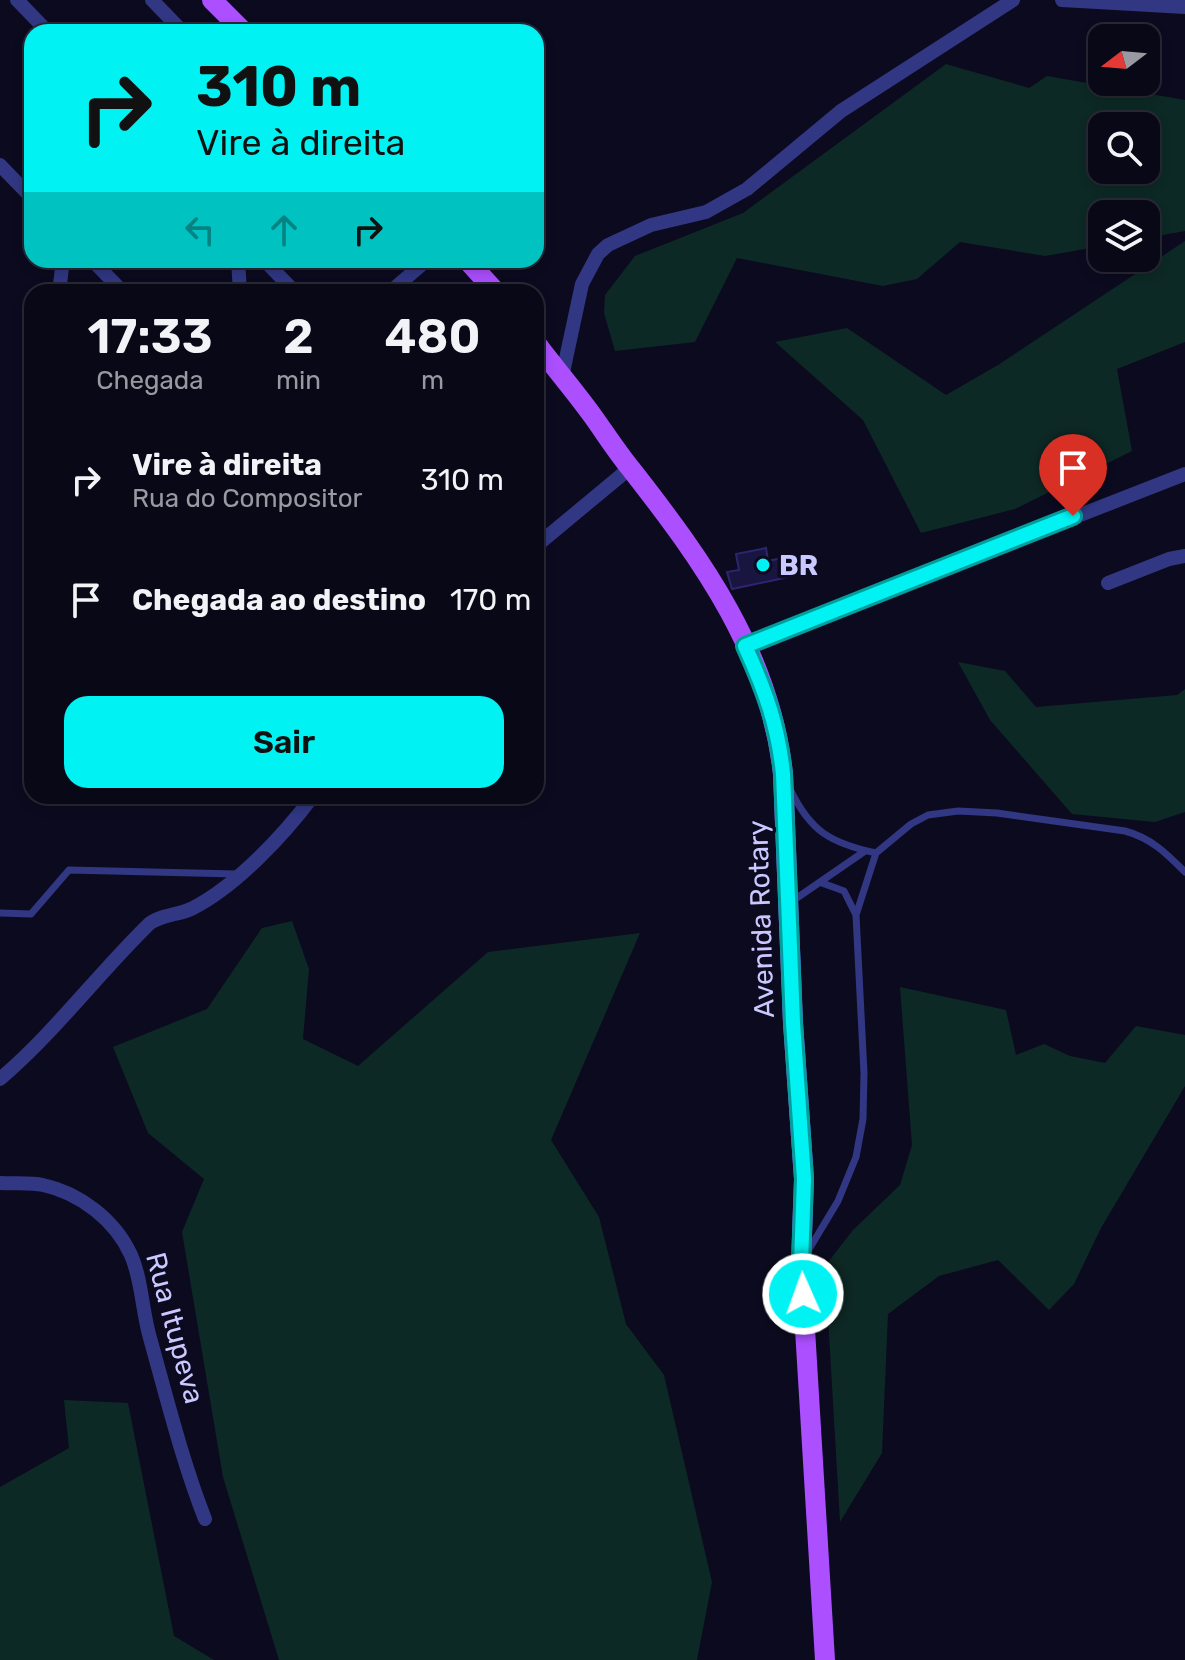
<!DOCTYPE html>
<html lang="pt">
<head>
<meta charset="utf-8">
<style>
	body { margin:0; font-family:Rubik,sans-serif; background:#121120; color:#f1f3f6; height:100vh; display:flex; flex-direction:column; font-size:30px; white-space:nowrap }
	* { box-sizing:border-box; margin:0 }
	p { font-size:26px; color:#999aa1 }
	.icon { flex:none; width:44px; height:44px; fill:none; stroke:currentColor; stroke-width:2; stroke-linecap:round; stroke-linejoin:round }
	.map { position:relative; flex:1; overflow:hidden }
	.side { position:absolute; left:24px; top:284px; width:520px; height:520px; display:flex; flex-direction:column; background:#090817; border-radius:24px; box-shadow:0 4px 12px #0003,0 0 0 2px #292936 }
	.side>* { flex:none }
	.banner { position:absolute; left:24px; top:24px; width:520px; height:244px; border-radius:24px; box-shadow:0 4px 12px #0003,0 0 0 2px #292936; background:#00f3f2; color:#111; overflow:hidden }
	.needle { width:52px; rotate:254deg }
	.tools { position:absolute; left:1088px; top:24px; display:grid; gap:16px }
	.tools a { display:grid; place-items:center; width:72px; height:72px; border-radius:16px; background:#090817; box-shadow:0 4px 12px #0003,0 0 0 2px #292936; font-size:40px }
	.pin { position:absolute; display:grid; place-items:center; width:68px; height:68px; color:#fff; margin:-82px -34px; border-radius:50% 50% 50% 0; rotate:-45deg; box-shadow:0 0 8px #0007 }
	.pin .icon { rotate:45deg }
	.me { position:absolute; width:88px; margin:-44px; rotate:358deg; stroke-linejoin:round; filter:drop-shadow(0 0 6px #0008) }
	.turn { display:flex; align-items:center; gap:28px; height:168px; padding:0 40px; font-size:36px }
	.turn .icon { width:104px; height:104px; stroke-width:2.5 }
	.turn b { display:block; font-size:56px; line-height:68px }
	.lanes { display:flex; align-items:center; height:76px; padding:0 40px; background:#0003; justify-content:center; gap:40px; direction:ltr }
	.lanes .off { opacity:.35 }
	.eta { display:flex; justify-content:space-evenly; align-items:center; height:136px; text-align:center }
	.eta b { font-size:48px; font-weight:600; line-height:56px }
	.cta { display:flex; gap:16px; margin-top:auto; padding:16px 40px }
	.cta a { flex:1; height:92px; border-radius:24px; background:#00f3f2; color:#111; font-size:32px; font-weight:600; line-height:92px; text-align:center }
	ul { padding:0; list-style:none }
	li { display:flex; align-items:center; gap:24px; height:120px; padding:0 40px }
	li div { flex:1 }
	li b { display:block; font-size:30px }
	li em { font-style:normal }
	.map>svg:first-child { display:block }
	.green { fill:#0d2925; fill-rule:evenodd }
	.building { fill:#191541; stroke:#2c256f; stroke-width:2 }
	.lines { fill:none; stroke-linecap:round; stroke-linejoin:round }
	.lane { stroke:#313782; stroke-width:7 }
	.street { stroke:#313782; stroke-width:14 }
	.primary { stroke:#ab4fff; stroke-width:20 }
	.route-casing { stroke:#009e9d; stroke-width:20 }
	.route { stroke:#00f3f2; stroke-width:14 }
	.poi-dot { fill:#00f3f2; stroke:#0c0a1f; stroke-width:3 }
	.labels { text-anchor:middle; dominant-baseline:central; stroke-width:7; stroke-linejoin:round; paint-order:stroke }
	.poi-label { font-size:28px; font-weight:bold; fill:#c9c8ff; stroke:#0c0a1f; text-anchor:start }
	.street-label { font-size:28px; fill:#c9c8ff; stroke:#0c0a1f }
</style>
</head>
<body>
<div class="map">
<svg width="1185" height="1660" viewBox="0 0 1185 1660">
	<rect width="100%" height="100%" fill="#0c0a1f"/>
	<!-- green -->
	<path class="green" d="M 946,64 L 1029,88 L 1047,76 L 1185,100 L 1185,231 L 1146,238 L 1146,214 L 1102,214 L 1102,246 L 1045,256 L 960,242 L 917,279 L 883,286 L 737,258 L 695,342 L 615,351 L 604,313 L 605,295 L 635,256 L 743,213 ZM 1146,126 L 1146,170 L 1102,170 L 1102,126 Z
		M 1185,241 L 1185,342 L 1117,369 L 1132,451 L 1015,509 L 921,533 L 863,420 L 775,342 L 847,328 L 946,395 L 998,365 Z
		M 958,662 L 1005,671 L 1036,707 L 1177,695 L 1185,689 L 1185,812 L 1155,822 L 1072,814 L 990,720 Z
		M 292,921 L 309,969 L 303,1039 L 358,1066 L 488,952 L 640,933 L 551,1140 L 599,1217 L 626,1324 L 664,1375 L 712,1582 L 697,1660 L 279,1660 L 223,1477 L 182,1232 L 204,1179 L 148,1133 L 113,1047 L 207,1009 L 262,928 Z
		M 900,987 L 1006,1010 L 1016,1055 L 1044,1044 L 1070,1056 L 1105,1063 L 1136,1026 L 1185,1035 L 1185,1086 L 1101,1228 L 1074,1284 L 1049,1310 L 998,1260 L 939,1276 L 888,1314 L 882,1453 L 840,1522 L 825,1266 L 853,1230 L 900,1185 L 912,1145 Z
		M 64,1400 L 128,1403 L 174,1636 L 214,1660 L 0,1660 L 0,1487 L 69,1448 Z"/>
	<!-- building -->
	<path class="building" d="M 766,548 L 768,561 L 787,557 L 789,577 L 732,589 L 727,572 L 739,570 L 736,554 Z"/>
	<g class="lines">
		<!-- lane -->
		<path class="lane" d="M 790,789 C 810,831 830,843 876,853
			M 822,883 L 844,891 L 856,915
			M 791,902 L 865,851
			M 0,913 L 31,914 L 69,870 L 236,874
			M 808,1251 L 838,1201 L 856,1157 L 863,1119 L 864,1073 L 856,915 L 876,853 L 911,824 L 928,815 L 958,811 L 997,813 L 1125,831 C 1151,838 1166,853 1185,872"/>
		<!-- street -->
		<path class="street" d="M 17,0 L 48,32
			M 152,0 L 183,32
			M 1062,0 L 1185,7
			M 0,165 L 32,198
			M 92,260 L 123,292
			M 238,260 L 240,292
			M 264,260 L 295,292
			M 59,292 L 63,260
			M 390,292 L 427,260
			M 562,377 L 582,284 L 598,254 L 608,245 L 651,225 L 706,212 L 747,189 L 841,111 L 1013,0
			M 30,505 L 32,494
			M 536,546 L 630,468
			M 1108,583 L 1169,559 L 1185,556
			M 745,646 L 1185,474
			M 0,1079 C 54,1033 97,975 148,925 C 158,915 180,915 193,908 C 236,886 284,835 313,796
			M 0,1183 C 14,1184 29,1182 43,1185 C 80,1193 115,1220 131,1255 C 142,1280 142,1311 150,1338 C 167,1399 182,1460 205,1519"/>
		<!-- primary -->
		<path class="primary" d="M 212,0 L 244,32
			M 467,260 L 496,292
			M 536,343 C 554,367 574,390 592,415 C 605,433 617,452 631,469 C 703,561 770,654 783,774 L 793,1023 L 804,1179 L 801,1263 L 825,1660"/>
	</g>
	<g class="lines">
		<defs>
			<path id="route" d="M 803,1294 L 801,1263 L 804,1179 L 793,1023 L 783,774 C 778,725 765,690 745,646 L 1073,516"/>
		</defs>
		<!-- route casing -->
		<use href="#route" class="route-casing"/>
		<!-- route -->
		<use href="#route" class="route"/>
	</g>
	<!-- markers -->
	<circle class="poi-dot" cx="763" cy="565" r="8"/>
	<g class="labels">
		<!-- poi labels -->
		<g class="poi-label">
			<text x="779" y="565">BR</text>
		</g>
		<!-- street labels -->
		<g class="street-label">
			<text transform="translate(761 919) rotate(-92)">Avenida Rotary</text>
			<text transform="translate(175 1328) rotate(75)">Rua Itupeva</text>
		</g>
	</g>
</svg>
<div class="tools">
<a><svg class="needle" viewBox="-14 -14 28 28"><path d="M0-13l5 13h-10z" fill="#e53935"/><path d="M0 13l5-13h-10z" fill="#999aa1"/></svg></a>
<a><svg class="icon" aria-label="search" viewBox="0 0 24 24"><circle cx="10" cy="10" r="6"/><path d="M15 15l6 6"/></svg></a>
<a><svg class="icon" aria-label="layers" viewBox="0 0 24 24"><path d="M12 4l9 5-9 5-9-5zM3 14l9 5 9-5"/></svg></a>
</div>
<div class="pin" style="left:1073px;top:516px;background:#d93025"><svg class="icon" aria-label="arrive" viewBox="0 0 24 24"><path d="M6 21V4h12l-3 4 3 4H6"/></svg></div>
<svg class="me" style="left:803px;top:1294px" viewBox="-20 -20 40 40"><circle r="17" fill="#00f3f2" stroke="#fff" stroke-width="3"/><path d="M0-11L8 9 0 5-8 9z" fill="#fff"/></svg>
<div class="banner">
<div class="turn"><svg class="icon" aria-label="right" viewBox="0 0 24 24"><path d="M7 20v-9h11M14 6l5 5-5 5"/></svg><div><b>310 m</b>Vire à direita</div></div>
<div class="lanes"><svg class="icon off" aria-label="left" viewBox="0 0 24 24"><path d="M17 20v-9H6M10 6l-5 5 5 5"/></svg><svg class="icon off" aria-label="ahead" viewBox="0 0 24 24"><path d="M12 20V5M6 11l6-6 6 6"/></svg><svg class="icon" aria-label="right" viewBox="0 0 24 24"><path d="M7 20v-9h11M14 6l5 5-5 5"/></svg></div>
</div>
<section class="side">
<div class="eta">
<div><b>17:33</b><p>Chegada</p></div>
<div><b>2</b><p>min</p></div>
<div><b>480</b><p>m</p></div>
</div>
<ul>
<li><svg class="icon" aria-label="right" viewBox="0 0 24 24"><path d="M7 20v-9h11M14 6l5 5-5 5"/></svg><div><b>Vire à direita</b><p>Rua do Compositor</p></div><em>310 m</em></li>
<li><svg class="icon" aria-label="arrive" viewBox="0 0 24 24"><path d="M6 21V4h12l-3 4 3 4H6"/></svg><div><b>Chegada ao destino</b></div><em>170 m</em></li>
</ul>
<div class="cta"><a>Sair</a></div>
</section>
</div>
</body>
</html>
